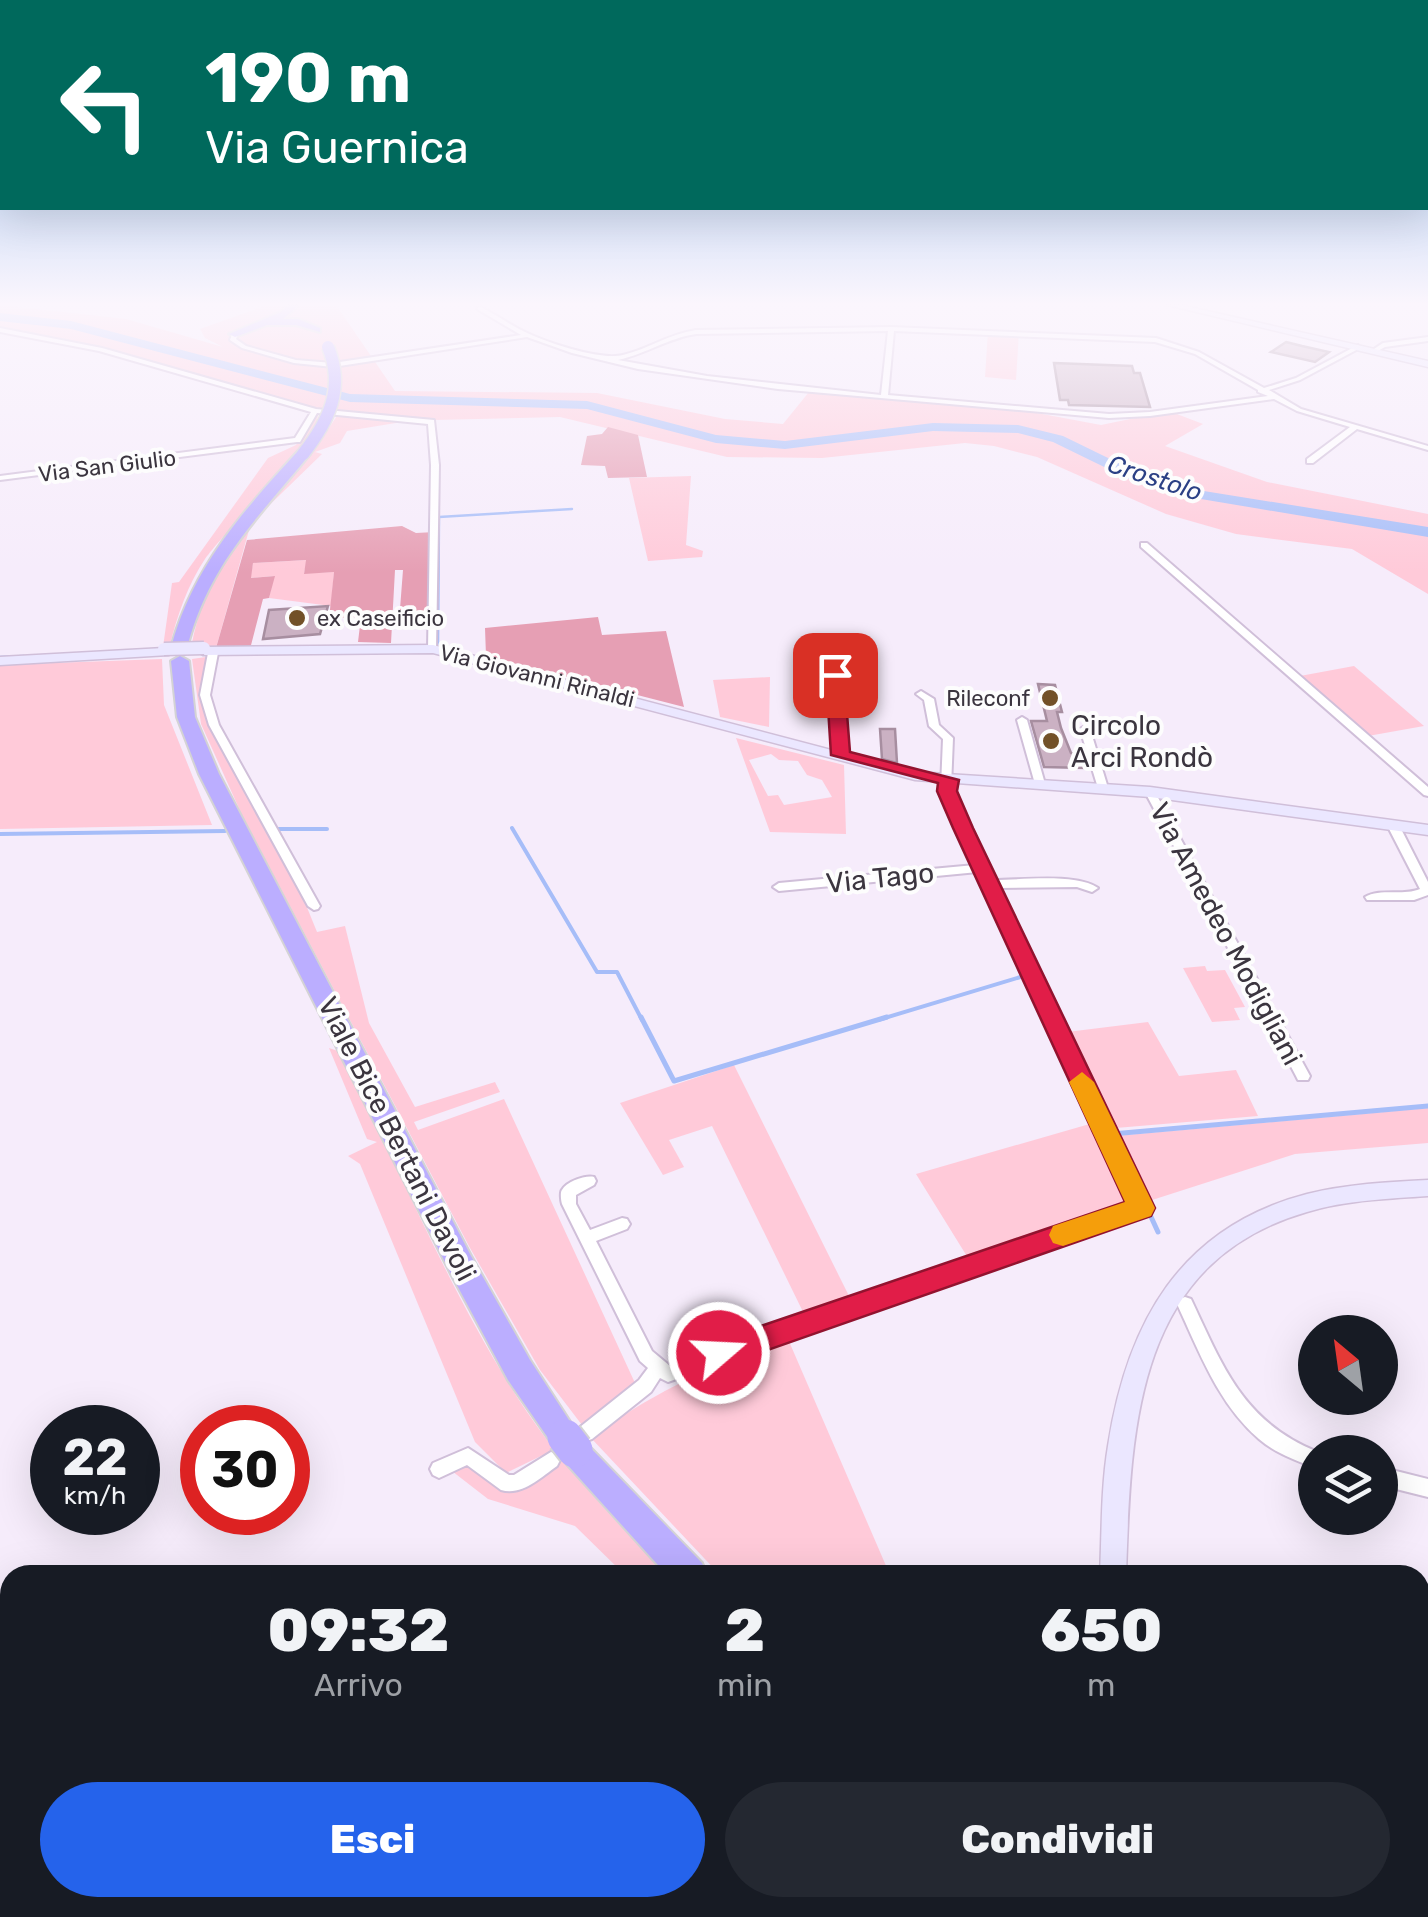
<!DOCTYPE html>
<html lang="it">
<head>
<meta charset="utf-8">
<style>
	body { margin:0; font-family:Rubik,sans-serif; background:#242831; color:#f1f3f6; height:100vh; display:flex; flex-direction:column; font-size:38px; white-space:nowrap }
	* { box-sizing:border-box; margin:0 }
	p { font-size:32px; color:#9ea1a6 }
	.icon { flex:none; width:55px; height:55px; fill:none; stroke:currentColor; stroke-width:2; stroke-linecap:round; stroke-linejoin:round }
	.map { position:relative; flex:1; overflow:hidden }
	.side { position:absolute; left:0px; top:1565px; width:1430px; height:352px; display:flex; flex-direction:column; background:#171b24; border-radius:30px 30px 0 0; box-shadow:0 10px 40px #0002 }
	.side>* { flex:none }
	.guide { position:absolute; left:0px; top:0px; width:1430px; height:210px; box-shadow:0 10px 40px #0002; background:#00695c; color:#fff; overflow:hidden }
	.needle { width:65px; rotate:331deg }
	.tools { position:absolute; left:1298px; top:1315px; display:grid; gap:20px }
	.tools a { display:grid; place-items:center; width:100px; height:100px; border-radius:50%; background:#171b24; box-shadow:0 10px 40px #0002; font-size:50px }
	.speed { position:absolute; left:30px; top:1405px; display:flex; gap:20px; font-size:50px; font-weight:700; text-align:center }
	.speed>* { display:grid; place-content:center; width:130px; height:130px; border-radius:50%; background:#171b24; box-shadow:0 10px 40px #0002; line-height:1 }
	.speed small { font-size:25px; font-weight:400 }
	.speed .limit { border:15px solid #d22; background:#fff; color:#111 }
	.pin { position:absolute; display:grid; place-items:center; width:85px; height:85px; color:#fff; margin:-42px; border-radius:20px; box-shadow:0 5px 15px #0006 }
	.me { position:absolute; width:110px; margin:-55px; rotate:71deg; stroke-linejoin:round; filter:drop-shadow(0 0 8px #0008) }
	.turn { display:flex; align-items:center; gap:35px; height:210px; padding:0 40px; font-size:45px }
	.turn .icon { width:130px; height:130px; stroke-width:2.5 }
	.turn b { display:block; font-size:70px; line-height:85px }
	.eta { display:flex; justify-content:space-evenly; align-items:center; height:170px; text-align:center }
	.eta b { font-size:60px; font-weight:800; line-height:70px }
	.cta { display:flex; gap:20px; margin-top:auto; padding:20px 40px }
	.cta a { flex:1; height:115px; border-radius:60px; background:#2563eb; color:#fff; font-size:40px; font-weight:800; line-height:115px; text-align:center }
	.cta a+a { background:#242831; color:#f1f3f6 }
	.map>svg:first-child { display:block }
	.green { fill:#ffcad9; fill-rule:evenodd }
	.forest { fill:#e69fb4 }
	.lines { fill:none; stroke-linecap:round; stroke-linejoin:round }
	.stream-far2 { stroke:#a6bdf8; stroke-width:2.5 }
	.stream-far1 { stroke:#a6bdf8; stroke-width:4 }
	.stream { stroke:#a6bdf8; stroke-width:5 }
	.river { fill:#a6bdf8; fill-rule:evenodd }
	.building { fill:#cbb1c3; stroke:#a78ea0; stroke-width:2.5 }
	.street-casing { stroke:#d0bfd9; stroke-width:4 }
	.secondary-casing { stroke:#d0bfd9; stroke-width:3 }
	.highway-casing { stroke:#d4d3d5; stroke-width:4 }
	.street { fill:#fff; fill-rule:evenodd }
	.secondary { fill:#ebe7ff; fill-rule:evenodd }
	.highway { fill:#bbaeff; fill-rule:evenodd }
	.secondary-bridge-casing { stroke:#d0bfd9; stroke-width:15; stroke-linecap:butt }
	.highway-bridge-far1-casing { stroke:#d4d3d5; stroke-width:15; stroke-linecap:butt }
	.highway-bridge-casing { stroke:#d4d3d5; stroke-width:39; stroke-linecap:butt }
	.secondary-bridge { stroke:#ebe7ff; stroke-width:12 }
	.highway-bridge-far1 { stroke:#bbaeff; stroke-width:12 }
	.highway-bridge { stroke:#bbaeff; stroke-width:35 }
	.route { fill:#e11d48; stroke:#92132f; stroke-width:2.5 }
	.slow { fill:#f59e0b }
	.poi-dot { fill:#725128; stroke:#fdfdfd; stroke-width:4 }
	.labels { text-anchor:middle; dominant-baseline:central; stroke-width:8; stroke-linejoin:round; paint-order:stroke }
	.far-street-label { font-size:22px; fill:#3b353f; stroke:#fdfdfd }
	.far-poi-label { font-size:22px; fill:#3b353f; stroke:#fdfdfd; text-anchor:start }
	.far-water-label { font-size:25px; font-style:italic; fill:#2b4085; stroke:#fdfdfd }
	.poi-label { font-size:28px; fill:#3b353f; stroke:#fdfdfd; text-anchor:start }
	.street-label { font-size:28px; fill:#3b353f; stroke:#fdfdfd }
</style>
</head>
<body>
<div class="map">
<svg width="1428" height="1917" viewBox="0 0 1428 1917">
	<rect width="100%" height="100%" fill="#f6ecfb"/>
	<!-- green -->
	<path class="green" d="M 0,305 L 126,319 L 223,347 L 205,338 L 200,329 L 267,305 L 336,305 L 395,391 L 597,393 L 725,419 L 783,424 L 809,392 L 1037,413 L 1101,425 L 1169,411 L 1203,424 L 1165,446 L 1267,482 L 1428,514 L 1428,594 L 1352,549 L 1236,534 L 1166,514 L 1037,457 L 994,446 L 965,443 L 822,458 L 727,457 L 560,417 L 434,420 L 319,411 L 99,348 L 0,329 Z
		M 988,331 L 1019,332 L 1016,380 L 985,377 Z
		M 318,414 C 319,441 227,528 205,559 C 188,584 177,616 170,645 L 163,647 L 172,583 L 179,582 L 268,458 L 296,445 Z
		M 338,414 L 408,421 L 347,431 L 340,443 L 315,452 L 322,454 L 251,523 L 216,648 L 192,643 C 212,542 287,497 338,414 Z
		M 691,476 L 686,545 L 703,551 L 702,557 L 648,561 L 629,478 Z
		M 307,560 L 304,573 L 334,572 L 331,606 L 269,598 L 274,576 L 250,578 L 253,563 Z
		M 206,657 L 202,697 L 209,727 L 304,900 L 317,932 L 345,926 L 369,1023 L 415,1107 L 495,1082 L 500,1092 L 414,1122 L 418,1130 L 504,1099 L 635,1383 L 582,1425 L 540,1370 L 470,1248 L 242,815 L 201,724 L 192,659 Z
		M 162,659 L 164,705 L 212,825 L 0,829 L 0,665 Z
		M 1354,666 L 1424,726 L 1368,736 L 1300,676 Z
		M 770,677 L 769,727 L 720,717 L 713,680 Z
		M 736,738 L 844,765 L 846,834 L 770,832 ZM 771,754 L 779,760 L 798,761 L 807,775 L 822,780 L 832,797 L 784,805 L 778,795 L 768,796 L 749,760 Z
		M 1205,966 L 1207,971 L 1225,970 L 1245,1007 L 1234,1008 L 1240,1020 L 1212,1022 L 1183,968 Z
		M 1148,1022 L 1179,1076 L 1236,1070 L 1258,1116 L 1104,1129 L 1129,1203 L 968,1258 L 916,1174 L 1100,1121 L 1059,1033 Z
		M 329,1048 L 341,1052 C 400,1170 454,1303 527,1412 C 568,1472 617,1522 666,1575 L 625,1575 L 575,1526 L 488,1499 L 448,1468 L 465,1461 L 503,1490 L 552,1464 L 543,1455 L 506,1473 L 475,1442 L 360,1164 L 348,1156 L 377,1142 L 367,1139 Z
		M 734,1065 L 853,1304 L 807,1320 L 712,1126 L 669,1140 L 684,1167 L 663,1175 L 620,1103 Z
		M 1428,1108 L 1428,1143 L 1295,1154 L 1149,1201 L 1115,1136 Z
		M 788,1339 L 890,1575 L 720,1575 L 591,1438 C 659,1388 709,1368 788,1339 Z
		M 1428,1589 L 1428,1714 L 1420,1714 L 1420,1591 Z"/>
	<!-- forest -->
	<path class="forest" d="M 608,427 L 638,435 L 647,477 L 608,478 L 605,466 L 581,465 L 587,436 L 602,434 Z
		M 402,526 L 416,533 L 435,532 L 429,621 L 399,622 L 403,570 L 395,570 L 391,643 L 358,642 L 361,617 L 339,618 L 337,628 L 328,628 L 334,572 L 304,574 L 306,560 L 253,563 L 251,578 L 275,576 L 269,598 L 263,599 L 250,649 L 216,648 L 247,540 Z
		M 598,617 L 602,635 L 666,631 L 684,707 L 486,656 L 485,628 Z"/>
	<g class="lines">
		<!-- stream-far2 -->
		<path class="stream-far2" d="M 438,644 L 439,517 L 572,509
			M 0,657 L 24,656"/>
		<!-- stream-far1 -->
		<path class="stream-far1" d="M 512,828 L 597,972 L 617,972 L 642,1020
			M 277,829 L 327,829
			M 0,834 L 225,831
			M 878,1020 L 1027,975"/>
		<!-- stream -->
		<path class="stream" d="M 641,1017 L 674,1081 L 887,1017
			M 1112,1134 L 1428,1106
			M 1146,1206 L 1158,1232
			M 852,1299 L 1042,1236"/>
		<!-- river -->
		<path class="river" d="M 0,313 L 71,321 L 350,394 L 587,401 L 716,435 L 785,441 L 933,423 L 1018,425 L 1063,436 L 1147,477 L 1179,487 L 1428,527 L 1428,537 L 1171,494 L 1137,483 L 1053,442 L 1018,433 L 933,431 L 785,449 L 716,443 L 587,409 L 350,402 L 71,329 L 0,321 Z"/>
	</g>
	<!-- building -->
	<path class="building" d="M 1286,342 L 1302,346 L 1329,352 L 1315,362 L 1271,352 Z
		M 1054,363 L 1132,366 L 1134,373 L 1140,373 L 1150,407 L 1069,405 L 1068,400 L 1060,400 Z
		M 328,606 L 320,634 L 263,639 L 269,610 Z
		M 1038,684 L 1055,685 L 1062,712 L 1057,712 L 1061,728 L 1071,753 L 1081,754 L 1085,768 L 1044,767 L 1031,721 L 1047,721 Z
		M 880,729 L 895,729 L 897,763 L 882,759 Z"/>
	<g class="lines">
		<defs>
			<path id="street" d="M 479,306 C 493,313 506,322 519,329 C 542,341 599,361 623,355 C 648,349 669,334 696,330 L 891,327 L 1156,338 L 1199,352 L 1264,388 L 1296,378 L 1358,345 L 1360,348 L 1300,380 L 1269,390 L 1301,409 L 1428,446 L 1428,450 L 1357,429 L 1313,463 L 1307,463 L 1307,459 L 1350,427 L 1297,411 L 1274,399 L 1150,416 L 1109,418 L 778,389 L 638,369 L 572,353 L 527,337 L 333,367 L 294,363 L 242,348 L 230,340 L 232,334 L 235,332 L 238,334 L 236,339 L 246,346 L 296,360 L 333,363 L 521,335 L 477,309 ZM 888,331 L 881,395 L 707,376 L 618,360 C 646,354 668,338 696,334 ZM 894,331 L 1155,342 L 1195,354 L 1258,390 L 1258,392 L 1268,396 L 1150,412 L 1109,414 L 888,395 Z
				M 0,328 L 102,348 L 316,409 L 434,420 L 439,465 L 436,651 L 430,651 L 428,649 L 431,465 L 428,424 L 317,413 L 300,442 L 297,442 L 0,480 L 0,476 L 295,438 L 311,412 L 99,351 L 0,332 Z
				M 1428,337 L 1428,341 L 1385,347 L 1374,353 L 1371,351 L 1383,343 Z
				M 1141,543 L 1147,543 L 1428,787 L 1428,796 L 1424,795 L 1141,547 Z
				M 833,648 L 838,651 L 846,755 L 841,758 L 836,755 L 828,651 Z
				M 213,650 L 218,653 L 210,695 L 219,725 L 320,906 L 318,909 L 314,910 L 308,906 L 209,725 L 200,695 L 208,653 Z
				M 921,691 L 934,699 L 939,725 L 953,738 L 951,787 L 994,880 C 1022,880 1076,873 1098,888 L 1092,892 L 1077,887 L 997,888 L 1148,1208 L 1146,1212 L 668,1382 L 660,1378 L 651,1392 L 592,1439 L 586,1441 L 580,1439 L 577,1433 L 580,1427 L 639,1380 L 648,1368 L 640,1361 L 562,1204 C 561,1201 560,1192 562,1190 C 567,1181 586,1175 594,1177 L 596,1181 L 594,1185 L 576,1195 L 576,1204 L 590,1230 L 622,1218 L 627,1219 L 630,1224 L 627,1229 L 596,1241 L 652,1351 L 670,1366 L 1132,1205 L 978,872 L 779,891 L 773,887 L 779,883 L 975,865 L 941,787 L 943,739 L 929,726 L 924,700 L 916,694 Z
				M 1022,717 L 1027,720 L 1045,784 L 1044,786 L 1036,786 L 1035,784 L 1017,720 Z
				M 1085,726 L 1090,729 L 1108,788 L 1107,790 L 1099,790 L 1098,788 L 1080,729 Z
				M 1150,789 L 1155,792 L 1310,1076 L 1308,1080 L 1298,1080 L 1296,1076 L 1145,792 Z
				M 1393,822 L 1399,825 L 1428,882 L 1428,895 L 1414,900 L 1367,900 L 1365,897 C 1380,888 1403,896 1420,889 L 1387,825 Z
				M 1185,1297 L 1191,1299 C 1223,1367 1243,1422 1318,1452 L 1315,1452 L 1315,1468 C 1295,1460 1275,1453 1259,1439 C 1218,1404 1199,1351 1177,1304 L 1179,1299 Z
				M 468,1448 L 509,1475 L 514,1475 L 551,1452 L 557,1454 L 560,1460 L 557,1466 C 540,1478 522,1496 501,1490 L 467,1465 L 439,1478 L 433,1475 L 430,1469 L 433,1463 Z
				M 1380,1467 L 1428,1479 L 1428,1497 L 1380,1485 Z
				M 990,1908 L 1019,1908 L 1014,1917 L 984,1917 Z"/>
			<path id="secondary" d="M 1167,305 L 1181,305 L 1428,361 L 1428,367 Z
				M 433,645 L 915,772 L 1150,787 L 1428,825 L 1428,835 L 1150,797 L 915,780 L 433,653 L 203,655 L 196,651 L 203,647 Z
				M 164,648 L 169,649 L 169,655 L 0,665 L 0,657 Z
				M 1428,1180 L 1428,1196 C 1388,1199 1346,1200 1307,1212 C 1135,1262 1131,1426 1126,1575 L 1100,1575 C 1102,1532 1101,1488 1108,1446 C 1127,1323 1180,1227 1307,1194 C 1347,1184 1387,1182 1428,1180 Z"/>
			<path id="highway" d="M 288,305 L 299,305 L 283,319 L 298,319 L 320,328 L 320,332 L 296,325 L 267,325 L 235,337 L 229,334 L 281,312 Z
				M 298,451 L 310,454 C 258,518 211,561 188,644 L 186,648 L 174,648 L 172,644 C 194,566 244,510 298,451 Z
				M 180,656 L 189,661 L 195,717 L 219,774 L 471,1256 L 530,1360 L 580,1437 L 702,1563 L 707,1575 L 667,1575 L 564,1461 L 508,1380 L 451,1274 L 199,774 L 177,717 L 171,661 Z"/>
		</defs>
		<!-- street casing -->
		<use href="#street" class="street-casing"/>
		<!-- secondary casing -->
		<use href="#secondary" class="secondary-casing"/>
		<!-- highway casing -->
		<use href="#highway" class="highway-casing"/>
		<!-- street -->
		<use href="#street" class="street"/>
		<!-- secondary -->
		<use href="#secondary" class="secondary"/>
		<!-- highway -->
		<use href="#highway" class="highway"/>
		<defs>
			<path id="secondary-bridge" d="M 164,649 L 204,648"/>
			<path id="highway-bridge-far1" d="M 303,454 C 329,421 345,388 328,347"/>
			<path id="highway-bridge" d="M 565,1437 L 575,1450"/>
		</defs>
		<!-- secondary-bridge casing -->
		<use href="#secondary-bridge" class="secondary-bridge-casing"/>
		<!-- highway-bridge-far1 casing -->
		<use href="#highway-bridge-far1" class="highway-bridge-far1-casing"/>
		<!-- highway-bridge casing -->
		<use href="#highway-bridge" class="highway-bridge-casing"/>
		<!-- secondary-bridge -->
		<use href="#secondary-bridge" class="secondary-bridge"/>
		<!-- highway-bridge-far1 -->
		<use href="#highway-bridge-far1" class="highway-bridge-far1"/>
		<!-- highway-bridge -->
		<use href="#highway-bridge" class="highway-bridge"/>
	</g>
	<!-- sky -->
	<linearGradient id="sky" x2="0" y2="1"><stop stop-color="#8db8ee"/><stop offset="0.53" stop-color="#fbf6fd"/><stop offset="1" stop-color="#fbf6fd" stop-opacity="0"/></linearGradient>
	<rect width="1428" height="573" fill="url(#sky)"/>
	<!-- route -->
	<path class="route" d="M 835,670 L 844,675 L 850,752 L 959,780 L 957,791 L 973,828 L 1155,1208 L 1151,1216 L 719,1367 L 708,1363 L 704,1353 L 708,1344 L 1125,1202 L 953,828 L 937,791 L 938,783 L 831,755 L 826,675 Z"/>
	<!-- slow -->
	<path class="slow" d="M 1082,1072 L 1094,1082 L 1155,1208 L 1151,1216 L 1063,1246 L 1053,1243 L 1049,1235 L 1053,1226 L 1125,1202 L 1069,1082 Z"/>
	<!-- markers -->
	<g class="poi-dot">
		<circle cx="297" cy="618" r="10"/>
		<circle cx="1050" cy="698" r="10"/>
		<circle cx="1051" cy="741" r="10"/>
	</g>
	<g class="labels">
		<!-- far-street labels -->
		<g class="far-street-label">
			<text transform="translate(107 466) rotate(-7)">Via San Giulio</text>
			<text transform="translate(537 676) rotate(14)">Via Giovanni Rinaldi</text>
		</g>
		<!-- far-poi labels -->
		<g class="far-poi-label">
			<text x="317" y="618">ex Caseificio</text>
			<text x="1030" y="698" text-anchor="end">Rileconf</text>
		</g>
		<!-- far-water labels -->
		<g class="far-water-label">
			<text transform="translate(1155 478) rotate(18)">Crostolo</text>
		</g>
		<!-- poi labels -->
		<g class="poi-label">
			<text x="1071" y="725">Circolo<tspan x="1071" dy="32">Arci Rondò</tspan></text>
		</g>
		<!-- street labels -->
		<g class="street-label">
			<text transform="translate(880 878) rotate(-6)">Via Tago</text>
			<text transform="translate(1226 934) rotate(62)">Via Amedeo Modigliani</text>
			<text transform="translate(397 1139) rotate(63)">Viale Bice Bertani Davoli</text>
		</g>
	</g>
</svg>
<div class="tools">
<a><svg class="needle" viewBox="-14 -14 28 28"><path d="M0-13l5 13h-10z" fill="#e53935"/><path d="M0 13l5-13h-10z" fill="#9ea1a6"/></svg></a>
<a><svg class="icon" aria-label="layers" viewBox="0 0 24 24"><path d="M12 4l9 5-9 5-9-5zM3 14l9 5 9-5"/></svg></a>
</div>
<div class="speed"><div>22<small>km/h</small></div><div class="limit">30</div></div>
<div class="pin" style="left:835px;top:675px;background:#d93025"><svg class="icon" aria-label="arrive" viewBox="0 0 24 24"><path d="M6 21V4h12l-3 4 3 4H6"/></svg></div>
<svg class="me" style="left:719px;top:1353px" viewBox="-20 -20 40 40"><circle r="17" fill="#e11d48" stroke="#fff" stroke-width="3"/><path d="M0-11L8 9 0 5-8 9z" fill="#fff"/></svg>
<div class="guide">
<div class="turn"><svg class="icon" aria-label="left" viewBox="0 0 24 24"><path d="M17 20v-9H6M10 6l-5 5 5 5"/></svg><div><b>190 m</b>Via Guernica</div></div>
</div>
<section class="side">
<div class="eta">
<div><b>09:32</b><p>Arrivo</p></div>
<div><b>2</b><p>min</p></div>
<div><b>650</b><p>m</p></div>
</div>
<div class="cta"><a>Esci</a><a>Condividi</a></div>
</section>
</div>
</body>
</html>
